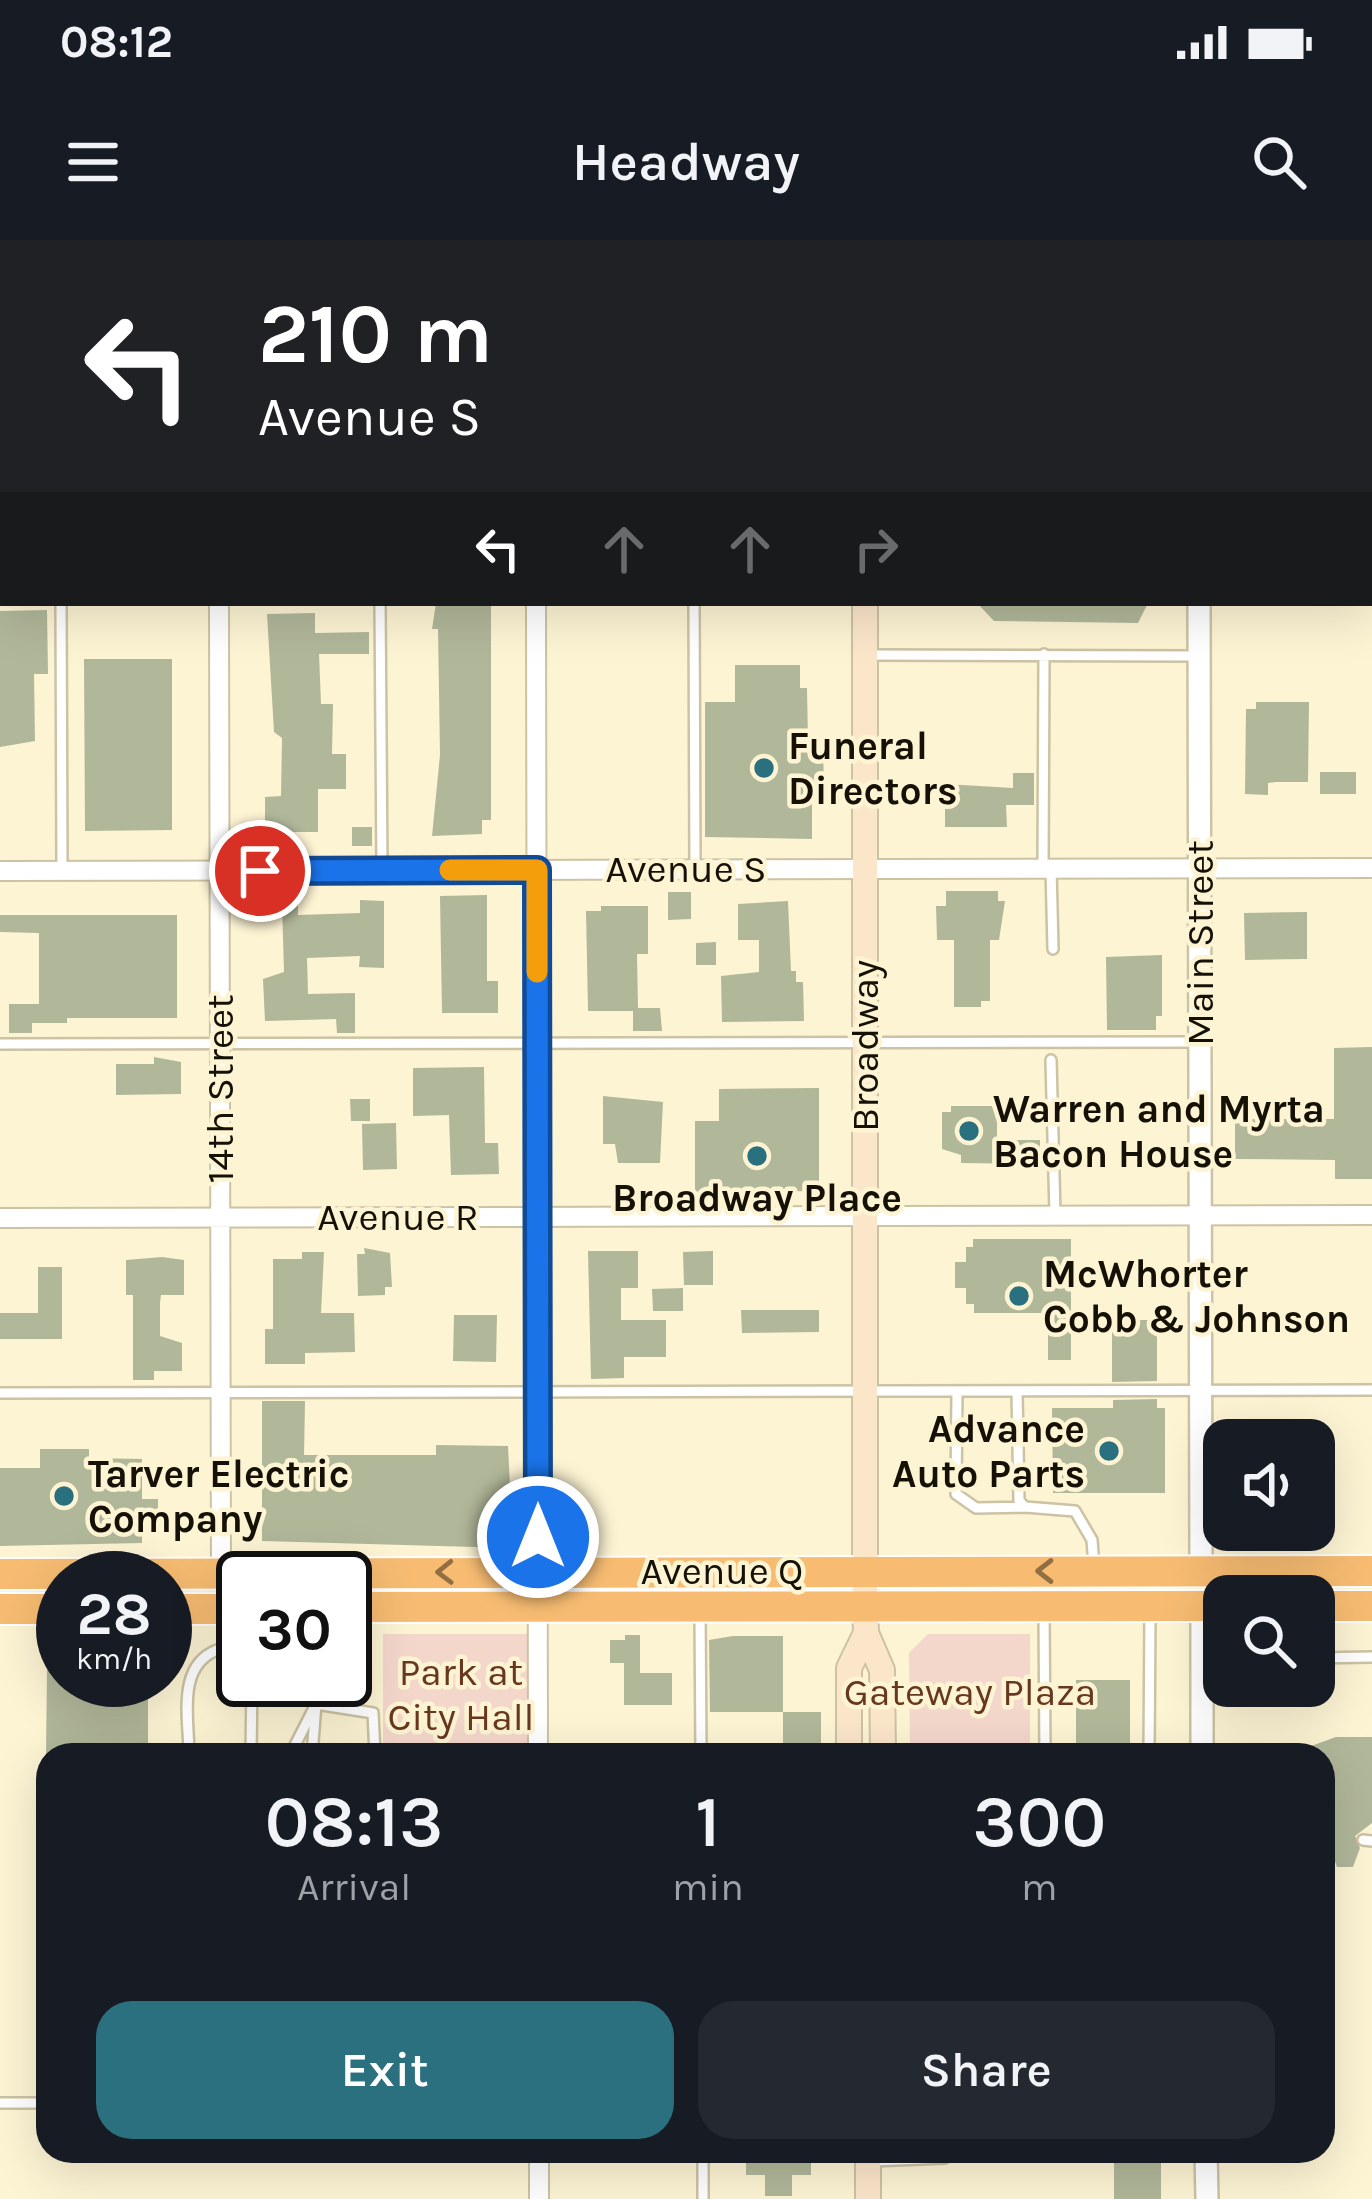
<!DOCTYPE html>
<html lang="en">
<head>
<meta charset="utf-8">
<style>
	body { margin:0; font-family:Karla,sans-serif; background:#242831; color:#f1f3f6; height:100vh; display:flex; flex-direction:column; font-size:45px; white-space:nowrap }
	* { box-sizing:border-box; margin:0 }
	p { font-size:39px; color:#9ea1a6 }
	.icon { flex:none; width:66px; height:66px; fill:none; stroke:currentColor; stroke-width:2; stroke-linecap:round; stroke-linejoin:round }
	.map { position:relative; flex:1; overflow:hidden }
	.drawer { position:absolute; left:36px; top:1503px; width:1299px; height:420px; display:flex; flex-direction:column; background:#171b24; border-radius:36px; box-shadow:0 12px 48px #0002 }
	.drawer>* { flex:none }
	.guide { position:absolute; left:0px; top:0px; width:1374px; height:366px; box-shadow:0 12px 48px #0002; background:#202124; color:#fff; overflow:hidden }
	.tools { position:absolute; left:1203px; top:1179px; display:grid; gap:24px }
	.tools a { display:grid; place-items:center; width:132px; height:132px; border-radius:24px; background:#171b24; box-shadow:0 12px 48px #0002; font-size:60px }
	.speed { position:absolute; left:36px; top:1311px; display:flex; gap:24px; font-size:60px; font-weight:700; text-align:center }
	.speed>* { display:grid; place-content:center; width:156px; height:156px; border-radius:50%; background:#171b24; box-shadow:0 12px 48px #0002; line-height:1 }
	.speed small { font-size:30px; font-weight:400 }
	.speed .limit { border:6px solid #111; border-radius:18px; background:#fff; color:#111 }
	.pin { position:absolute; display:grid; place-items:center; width:102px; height:102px; color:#fff; margin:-51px; border:6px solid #fff; border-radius:50%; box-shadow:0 3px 12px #0007 }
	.me { position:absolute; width:132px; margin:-66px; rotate:0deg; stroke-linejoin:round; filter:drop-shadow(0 0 9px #0008) }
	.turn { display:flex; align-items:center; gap:42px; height:252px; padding:0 60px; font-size:54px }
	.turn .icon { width:156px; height:156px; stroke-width:2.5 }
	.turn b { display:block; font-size:84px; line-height:102px }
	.lanes { display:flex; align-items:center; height:114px; padding:0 60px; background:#0003; justify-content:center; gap:60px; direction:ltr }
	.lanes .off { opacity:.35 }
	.eta { display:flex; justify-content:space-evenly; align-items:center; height:204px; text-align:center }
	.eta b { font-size:72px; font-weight:600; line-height:84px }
	.cta { display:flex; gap:24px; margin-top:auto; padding:24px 60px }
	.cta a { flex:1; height:138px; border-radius:36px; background:#2b707f; color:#fff; font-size:48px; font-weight:600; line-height:138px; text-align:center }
	.cta a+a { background:#242831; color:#f1f3f6 }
	.status { display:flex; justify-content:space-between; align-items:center; height:84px; padding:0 60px; background:#171b24; direction:ltr }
	.status svg { height:33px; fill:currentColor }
	header { display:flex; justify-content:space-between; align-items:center; height:156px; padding:0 60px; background:#171b24; font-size:54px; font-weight:600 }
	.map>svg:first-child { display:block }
	.green { fill:#f4d7cb }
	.building { fill:#b1b799 }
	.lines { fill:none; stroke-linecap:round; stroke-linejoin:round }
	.service-casing { stroke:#ccc3a4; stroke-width:14 }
	.minor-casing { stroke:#ccc3a4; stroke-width:22 }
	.tertiary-casing { stroke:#ccc3a4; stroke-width:26 }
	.secondary-casing { stroke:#ccc3a4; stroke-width:28 }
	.trunk-casing { stroke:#fff; stroke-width:34 }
	.service { stroke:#fff; stroke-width:9 }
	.minor { stroke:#fff; stroke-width:18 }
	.tertiary { stroke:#fff; stroke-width:21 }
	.secondary { stroke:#fce6ca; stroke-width:24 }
	.trunk { stroke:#f7bc72; stroke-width:30 }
	.oneway { stroke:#916f42 }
	.route-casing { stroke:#114b97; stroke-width:30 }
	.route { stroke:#1a73e8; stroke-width:21 }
	.slow { stroke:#f59e0b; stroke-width:21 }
	.poi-dot { fill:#2b707f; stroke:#fdf4d4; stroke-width:4.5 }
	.labels { text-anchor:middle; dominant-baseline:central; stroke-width:9; stroke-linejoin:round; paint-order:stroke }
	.poi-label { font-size:39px; font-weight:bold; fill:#151107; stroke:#fdf4d4; text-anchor:start }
	.street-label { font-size:39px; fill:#151107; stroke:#fdf4d4 }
	.park-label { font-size:39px; fill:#683720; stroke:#fdf4d4 }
</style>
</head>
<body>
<div class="status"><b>08:12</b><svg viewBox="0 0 49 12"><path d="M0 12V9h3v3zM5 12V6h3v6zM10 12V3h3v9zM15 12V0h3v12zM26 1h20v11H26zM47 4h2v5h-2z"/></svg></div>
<header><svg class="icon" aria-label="menu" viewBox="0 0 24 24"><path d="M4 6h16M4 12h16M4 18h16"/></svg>Headway<svg class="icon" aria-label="search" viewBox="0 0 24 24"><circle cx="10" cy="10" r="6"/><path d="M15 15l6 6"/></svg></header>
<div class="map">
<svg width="1372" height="1959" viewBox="0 0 1372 1959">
	<rect width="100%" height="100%" fill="#fdf4d4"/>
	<!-- green -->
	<path class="green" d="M 383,1394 L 539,1394 L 539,1515 L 383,1515 Z
		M 928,1394 L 1030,1394 L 1030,1510 L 910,1510 L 909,1413 Z"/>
	<!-- building -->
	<path class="building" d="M 436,363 L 491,363 L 491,580 L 482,580 L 482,594 L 432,596 L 440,515 L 438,389 L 432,389 Z
		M 977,363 L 1148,363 L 1138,383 L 994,381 Z
		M 47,370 L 48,434 L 34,434 L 35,501 L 0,507 L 0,371 Z
		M 315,373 L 315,393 L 369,392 L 369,414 L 319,414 L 321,464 L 333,464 L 332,514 L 346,514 L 346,549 L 318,549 L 318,592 L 265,592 L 265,557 L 281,556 L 282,498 L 274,492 L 267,374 Z
		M 84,419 L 172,419 L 172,590 L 85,591 Z
		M 735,425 L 800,425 L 800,448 L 807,448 L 808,501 L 823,500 L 824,555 L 812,555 L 812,599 L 705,597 L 705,462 L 735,462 Z
		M 1256,462 L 1309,462 L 1308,542 L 1276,542 L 1268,543 L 1268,555 L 1245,554 L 1246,469 L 1256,469 Z
		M 1320,532 L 1356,532 L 1356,554 L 1320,554 Z
		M 1013,533 L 1034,533 L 1034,565 L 1006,565 L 1007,587 L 945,587 L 945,544 L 1013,548 Z
		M 352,587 L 372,587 L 372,606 L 352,606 Z
		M 946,651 L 998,651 L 998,661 L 1005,661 L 999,700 L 990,700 L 990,761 L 981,761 L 981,767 L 954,767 L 954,700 L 937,700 L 936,666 L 946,666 Z
		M 668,652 L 691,652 L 691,679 L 668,680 Z
		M 487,655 L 487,741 L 498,741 L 498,773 L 442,773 L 440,656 Z
		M 360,660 L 384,661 L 384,728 L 359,727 L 360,716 L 307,718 L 308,754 L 355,753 L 355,793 L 337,793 L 336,779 L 265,781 L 263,739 L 284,732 L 282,665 L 298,665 L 298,675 L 360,673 Z
		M 788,661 L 791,731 L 796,731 L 796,742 L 803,742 L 804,781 L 722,782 L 721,736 L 759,732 L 759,700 L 738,700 L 738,664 Z
		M 601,666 L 648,666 L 648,714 L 637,714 L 638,768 L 660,768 L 662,791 L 633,791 L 633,771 L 588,771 L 586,671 L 601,671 Z
		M 1307,672 L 1307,719 L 1245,720 L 1244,673 Z
		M 0,675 L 177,675 L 177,778 L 67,778 L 67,783 L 32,783 L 32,793 L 9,793 L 9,764 L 39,764 L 39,693 L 0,692 Z
		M 716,702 L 716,725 L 696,725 L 696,703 Z
		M 1162,715 L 1162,776 L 1156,776 L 1156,790 L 1107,790 L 1106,717 Z
		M 1372,807 L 1372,939 L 1335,939 L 1335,920 L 1235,919 L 1235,879 L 1334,879 L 1334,808 Z
		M 154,817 L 181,822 L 181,854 L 116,855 L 116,824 L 154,824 Z
		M 484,827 L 485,903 L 498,903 L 499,934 L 451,935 L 449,875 L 413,876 L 413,828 Z
		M 819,848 L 819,951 L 695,952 L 695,881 L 719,881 L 719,849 Z
		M 603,856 L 663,862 L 660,923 L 618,923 L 615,904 L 603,904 Z
		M 350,859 L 370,859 L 370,881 L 351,881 Z
		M 951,866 L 997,866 L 997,900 L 1040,900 L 1040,924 L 961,923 L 961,915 L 942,909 L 942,872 L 951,872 Z
		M 396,883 L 397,929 L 363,930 L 362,884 Z
		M 973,999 L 1071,999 L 1071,1120 L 1048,1120 L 1048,1073 L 974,1073 L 974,1064 L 966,1064 L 966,1048 L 955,1048 L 955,1022 L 966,1022 L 966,1007 L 973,1007 Z
		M 364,1008 L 390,1013 L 392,1047 L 385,1047 L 385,1055 L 358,1056 L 357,1014 L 365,1014 Z
		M 588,1011 L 638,1011 L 638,1048 L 621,1048 L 621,1080 L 666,1080 L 666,1117 L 624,1117 L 624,1138 L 591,1139 Z
		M 713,1011 L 713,1045 L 684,1045 L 683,1012 Z
		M 302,1012 L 324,1012 L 321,1073 L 354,1073 L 355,1112 L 305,1113 L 305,1124 L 265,1124 L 265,1089 L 273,1089 L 273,1019 L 302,1019 Z
		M 162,1017 L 184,1020 L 184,1055 L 161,1055 L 160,1063 L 160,1096 L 182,1103 L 182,1131 L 154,1131 L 154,1140 L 133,1140 L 133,1055 L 126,1055 L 126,1020 Z
		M 38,1027 L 62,1027 L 62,1099 L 0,1099 L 0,1073 L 38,1073 Z
		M 683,1048 L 683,1071 L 653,1071 L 652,1049 Z
		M 741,1070 L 819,1070 L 819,1092 L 742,1093 Z
		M 454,1075 L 497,1075 L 496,1122 L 453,1121 Z
		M 1112,1080 L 1157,1080 L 1157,1141 L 1112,1142 Z
		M 1157,1159 L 1157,1168 L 1165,1168 L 1165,1253 L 1053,1253 L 1052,1168 L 1113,1168 L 1113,1160 Z
		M 262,1161 L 305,1161 L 304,1215 L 436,1215 L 436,1205 L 508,1206 L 513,1308 L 262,1301 Z
		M 40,1209 L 89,1209 L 89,1218 L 142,1219 L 142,1259 L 158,1259 L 158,1294 L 142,1294 L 142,1303 L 0,1306 L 0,1228 L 40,1228 Z
		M 625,1395 L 640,1395 L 640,1433 L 672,1433 L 672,1465 L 624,1465 L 624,1423 L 610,1423 L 610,1400 L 625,1400 Z
		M 733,1396 L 783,1396 L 783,1472 L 710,1472 L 709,1400 Z
		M 47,1427 L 63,1427 L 63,1440 L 139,1440 L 139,1448 L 148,1448 L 148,1515 L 46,1515 Z
		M 1076,1440 L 1130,1440 L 1130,1515 L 1076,1515 Z
		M 783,1472 L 821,1472 L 821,1515 L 783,1515 Z
		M 1336,1497 L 1372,1497 L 1372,1583 L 1355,1596 L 1360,1608 L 1353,1627 L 1337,1627 L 1330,1608 L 1335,1597 L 1323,1590 L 1323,1515 L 1292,1513 Z
		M 746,1911 L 811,1911 L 811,1935 L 792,1935 L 792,1956 L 765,1956 L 765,1935 L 746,1935 Z
		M 1114,1911 L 1161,1911 L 1161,1959 L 1114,1959 Z"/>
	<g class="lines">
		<defs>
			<path id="service" d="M 58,0 L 58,3
				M 1042,0 L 1042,3
				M 1371,0 L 1371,3
				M 61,363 L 62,631
				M 380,363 L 382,630
				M 694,363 L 695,628
				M 869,415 L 1199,416
				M 1043,629 L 1044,414
				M 1051,629 L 1053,709
				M 0,804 L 1200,802
				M 1051,820 L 1055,975
				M 957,1151 L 956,1254 L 976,1268 L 1025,1267
				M 1017,1151 L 1019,1261 L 1025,1267 L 1075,1271 L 1092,1300 L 1094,1326
				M 0,1153 L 1372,1150
				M 700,1370 L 701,1515
				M 1044,1370 L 1045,1515
				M 1314,1418 L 1372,1417
				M 1202,1432 L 1224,1431
				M 189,1515 C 189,1479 176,1426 217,1410 L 243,1416
				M 251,1515 L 252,1440
				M 290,1515 L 316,1464 L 319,1440
				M 312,1515 L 316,1464 L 373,1473 L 375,1515
				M 1149,1515 L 1150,1371
				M 1323,1600 L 1327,1600
				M 1363,1600 L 1372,1601
				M 0,1863 L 48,1863
				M 703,1911 L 703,1959
				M 873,1921 L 945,1918 L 945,1911"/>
			<path id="minor" d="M 218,0 L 218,3
				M 658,0 L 658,3
				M 0,9 L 3,9
				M 219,363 L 221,1335
				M 536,363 L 538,1515
				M 0,631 L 1372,628
				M 0,978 L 1372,975
				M 539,1911 L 539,1959"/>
			<path id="tertiary" d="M 1198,0 L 1198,3
				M 1199,363 L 1201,1331
				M 1202,1365 L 1202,1515
				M 1206,1911 L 1207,1959"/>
			<path id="secondary" d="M 864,0 L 864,3
				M 865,363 L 865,1365 L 866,1393 L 882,1430 L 883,1515
				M 849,1515 L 849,1428 L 866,1393
				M 868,1911 L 868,1959"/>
			<path id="trunk" d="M 0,1334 L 1372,1331
				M 1314,1366 L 1372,1366
				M 345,1367 L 1224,1366
				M 0,1369 L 63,1369
				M 165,1369 L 243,1369"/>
		</defs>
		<!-- service casing -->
		<use href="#service" class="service-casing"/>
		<!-- minor casing -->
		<use href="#minor" class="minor-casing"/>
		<!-- tertiary casing -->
		<use href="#tertiary" class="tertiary-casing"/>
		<!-- secondary casing -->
		<use href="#secondary" class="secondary-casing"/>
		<!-- trunk casing -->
		<use href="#trunk" class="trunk-casing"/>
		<!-- service -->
		<use href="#service" class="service"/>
		<!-- minor -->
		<use href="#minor" class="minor"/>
		<!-- tertiary -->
		<use href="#tertiary" class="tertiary"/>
		<!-- secondary -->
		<use href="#secondary" class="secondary"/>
		<!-- trunk -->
		<use href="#trunk" class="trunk"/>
	</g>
	<!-- one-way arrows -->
	<defs><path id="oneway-chevron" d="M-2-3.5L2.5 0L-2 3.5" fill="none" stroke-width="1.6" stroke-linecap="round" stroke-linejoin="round" transform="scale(3)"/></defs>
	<g class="oneway">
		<use href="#oneway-chevron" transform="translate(1045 1331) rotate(180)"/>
		<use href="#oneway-chevron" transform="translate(445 1332) rotate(179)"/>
	</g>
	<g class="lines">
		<defs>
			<path id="route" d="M 260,631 L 537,630 L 538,1297"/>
		</defs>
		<!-- route casing -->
		<use href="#route" class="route-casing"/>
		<!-- route -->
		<use href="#route" class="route"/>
		<!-- slow -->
		<path class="slow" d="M 450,630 L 537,630 L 537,732"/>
	</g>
	<!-- markers -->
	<g class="poi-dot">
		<circle cx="764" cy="528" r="12"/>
		<circle cx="969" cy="891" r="12"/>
		<circle cx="757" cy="916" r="12"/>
		<circle cx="1019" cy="1056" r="12"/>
		<circle cx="1109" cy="1211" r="12"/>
		<circle cx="64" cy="1256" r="12"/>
	</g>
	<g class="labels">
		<!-- poi labels -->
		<g class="poi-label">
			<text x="788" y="506">Funeral<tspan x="788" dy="45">Directors</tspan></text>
			<text x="993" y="869">Warren and Myrta<tspan x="993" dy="45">Bacon House</tspan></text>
			<text x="757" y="958" text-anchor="middle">Broadway Place</text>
			<text x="1043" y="1034">McWhorter<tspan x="1043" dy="45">Cobb &amp; Johnson</tspan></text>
			<text x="1085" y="1189" text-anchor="end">Advance<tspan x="1085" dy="45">Auto Parts</tspan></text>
			<text x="88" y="1234">Tarver Electric<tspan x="88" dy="45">Company</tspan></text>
		</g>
		<!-- street labels -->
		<g class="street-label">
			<text x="686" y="629">Avenue S</text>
			<text transform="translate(1200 703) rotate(-90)">Main Street</text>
			<text transform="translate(865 806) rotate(-90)">Broadway</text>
			<text transform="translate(220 849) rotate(-90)">14th Street</text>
			<text x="398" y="977">Avenue R</text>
			<text x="722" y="1331">Avenue Q</text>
		</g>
		<!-- park labels -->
		<g class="park-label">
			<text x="461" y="1432">Park at<tspan x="461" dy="45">City Hall</tspan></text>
			<text x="970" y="1452">Gateway Plaza</text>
		</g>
	</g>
</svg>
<div class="tools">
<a><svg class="icon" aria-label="sound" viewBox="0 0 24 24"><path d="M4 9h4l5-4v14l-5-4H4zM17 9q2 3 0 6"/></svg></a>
<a><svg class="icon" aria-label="search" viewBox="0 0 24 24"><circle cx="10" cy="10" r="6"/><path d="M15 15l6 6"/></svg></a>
</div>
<div class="speed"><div>28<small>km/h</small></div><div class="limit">30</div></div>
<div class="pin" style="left:260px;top:631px;background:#d93025"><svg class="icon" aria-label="arrive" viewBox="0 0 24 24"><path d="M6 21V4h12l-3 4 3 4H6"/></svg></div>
<svg class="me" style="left:538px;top:1297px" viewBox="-20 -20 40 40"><circle r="17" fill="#1a73e8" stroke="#fff" stroke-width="3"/><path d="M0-11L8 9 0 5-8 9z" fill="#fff"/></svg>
<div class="guide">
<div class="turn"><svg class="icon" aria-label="left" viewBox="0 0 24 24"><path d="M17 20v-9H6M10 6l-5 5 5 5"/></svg><div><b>210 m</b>Avenue S</div></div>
<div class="lanes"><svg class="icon" aria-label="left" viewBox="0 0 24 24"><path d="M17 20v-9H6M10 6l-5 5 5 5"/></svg><svg class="icon off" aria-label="ahead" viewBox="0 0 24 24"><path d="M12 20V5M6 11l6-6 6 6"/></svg><svg class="icon off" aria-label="ahead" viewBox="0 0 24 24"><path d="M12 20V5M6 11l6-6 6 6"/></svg><svg class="icon off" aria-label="right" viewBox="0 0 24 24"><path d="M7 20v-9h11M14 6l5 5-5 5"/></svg></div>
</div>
<section class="drawer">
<div class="eta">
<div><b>08:13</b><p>Arrival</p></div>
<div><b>1</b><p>min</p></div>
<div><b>300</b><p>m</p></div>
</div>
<div class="cta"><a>Exit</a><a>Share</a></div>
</section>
</div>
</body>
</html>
